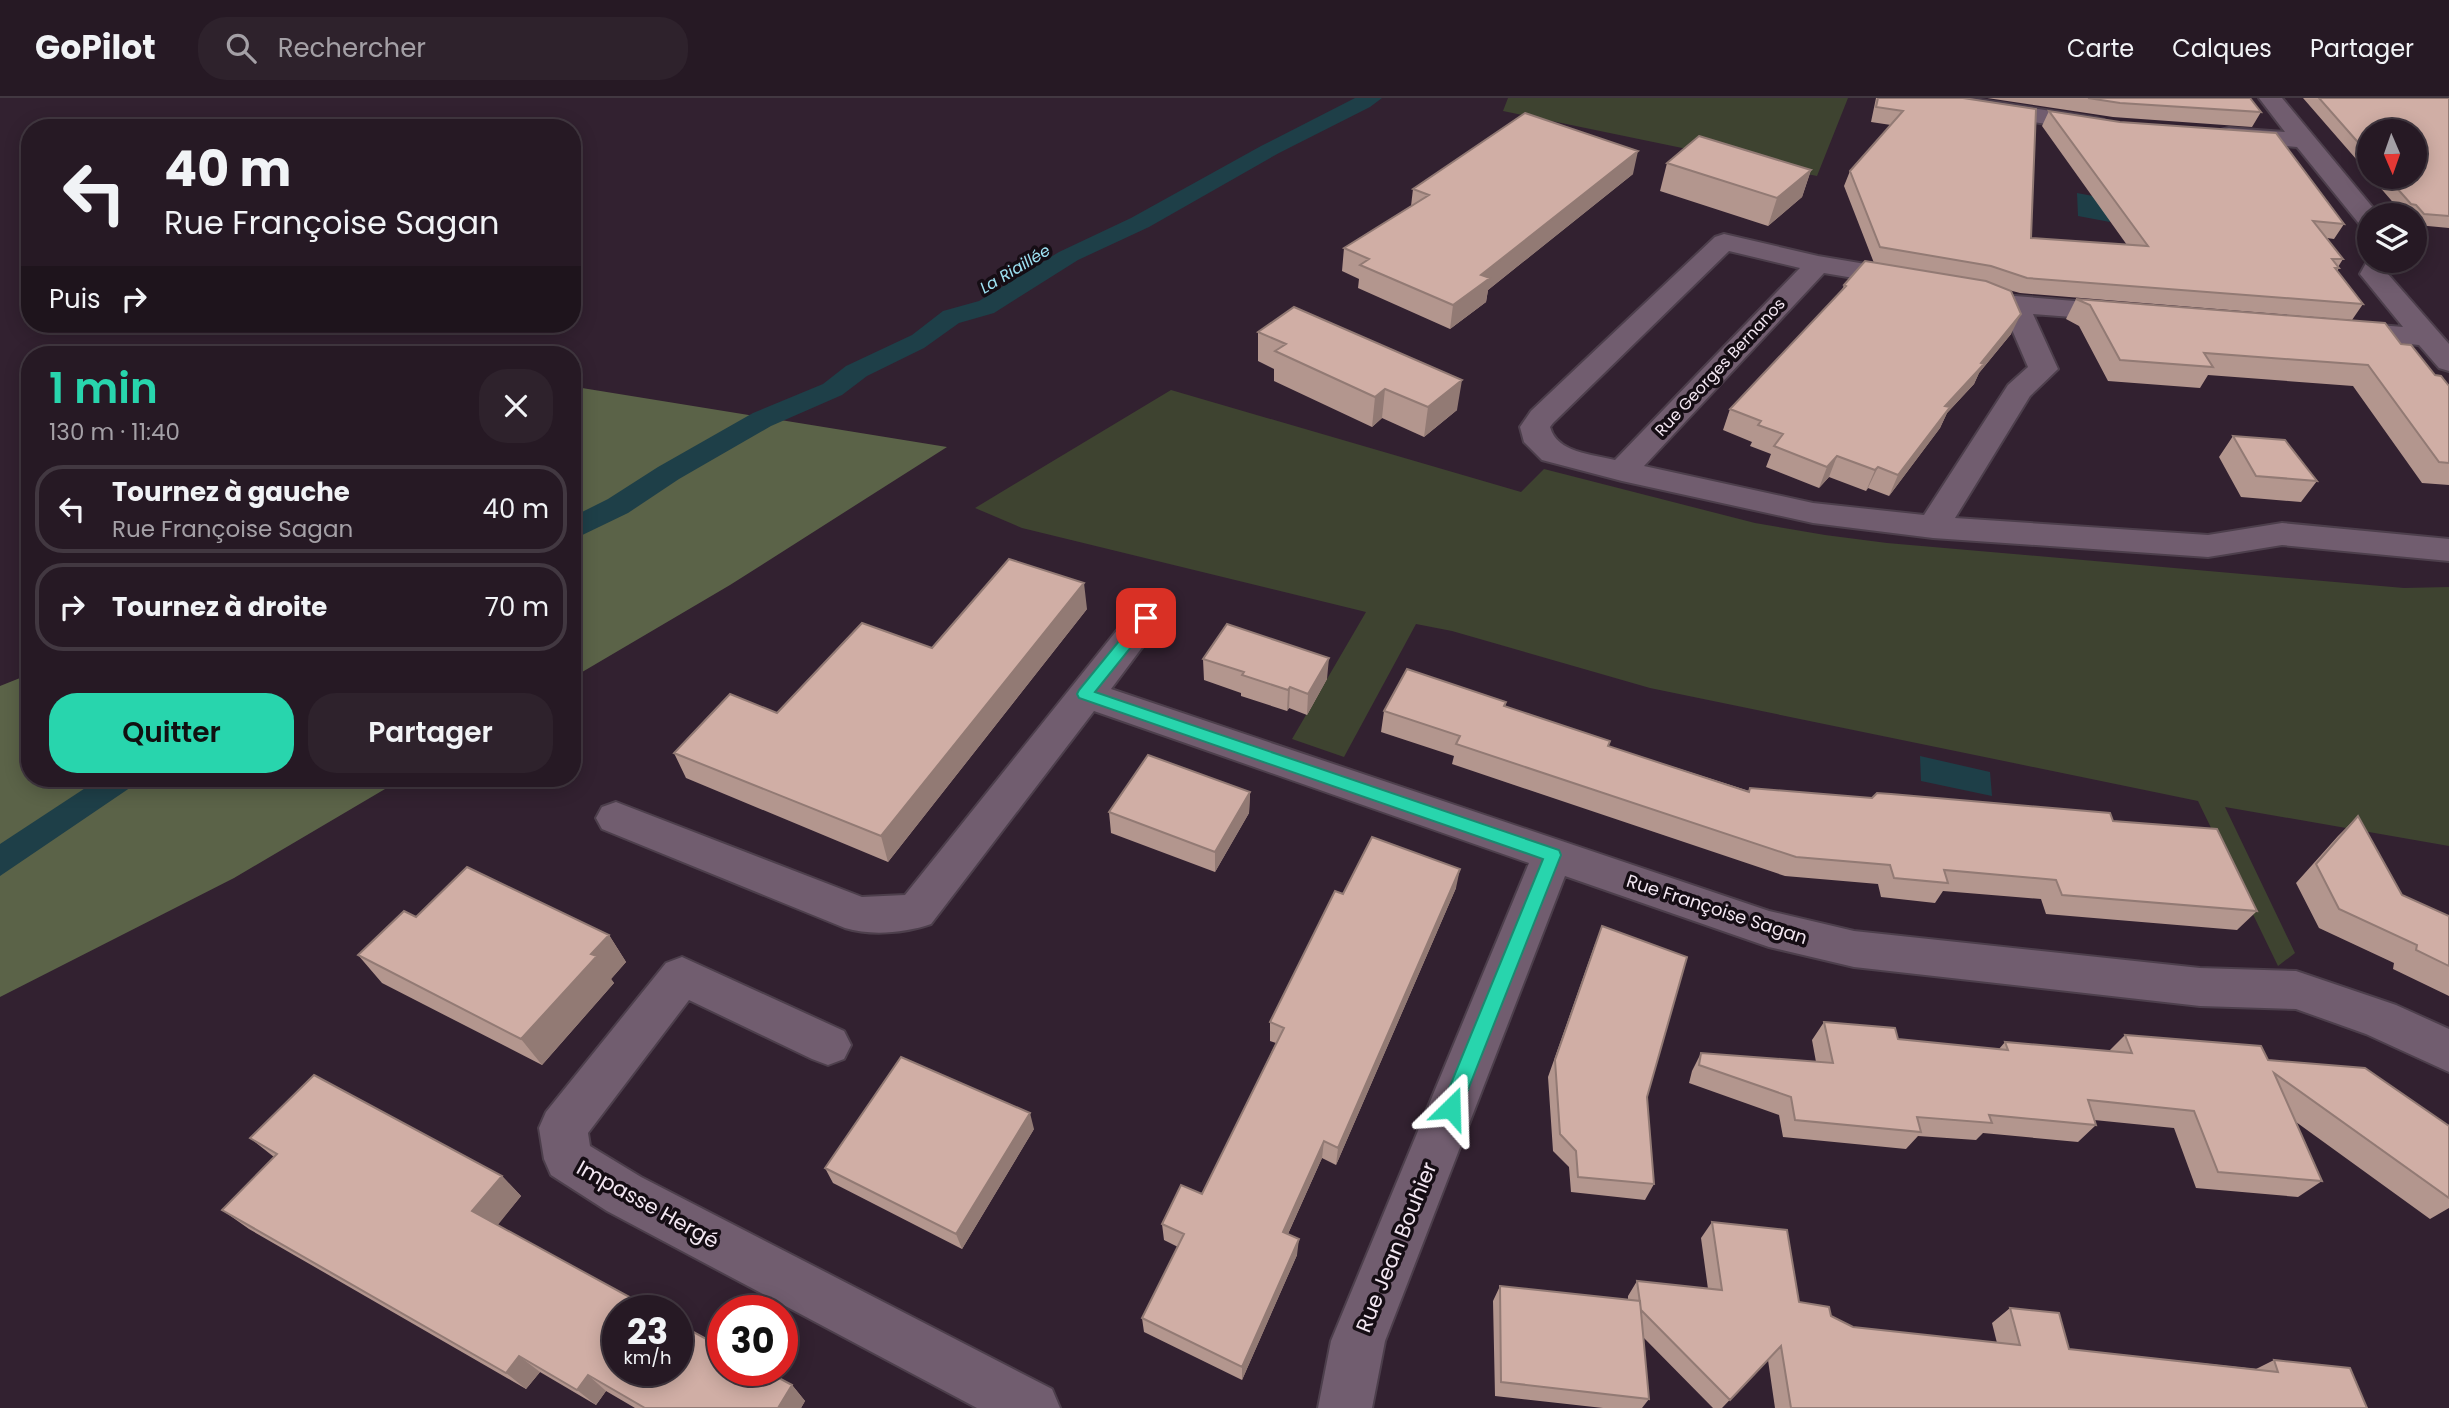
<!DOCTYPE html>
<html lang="fr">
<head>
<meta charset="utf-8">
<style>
	body { margin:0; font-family:Poppins,sans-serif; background:#2e222c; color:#f1f3f6; height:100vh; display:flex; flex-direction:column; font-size:26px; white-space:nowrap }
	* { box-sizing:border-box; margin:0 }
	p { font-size:23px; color:#a4a0a6 }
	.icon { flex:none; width:38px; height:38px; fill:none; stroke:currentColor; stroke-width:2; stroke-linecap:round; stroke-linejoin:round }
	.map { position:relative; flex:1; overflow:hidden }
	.panel { position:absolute; left:21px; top:248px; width:560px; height:441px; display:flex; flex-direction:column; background:#261924; border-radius:28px; box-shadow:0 4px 18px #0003,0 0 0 2px #423841 }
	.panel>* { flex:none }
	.top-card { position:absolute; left:21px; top:21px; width:560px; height:214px; border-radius:28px; box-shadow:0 4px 18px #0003,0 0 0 2px #423841; background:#261924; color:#f1f3f6; overflow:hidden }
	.needle { width:46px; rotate:178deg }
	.buttons { position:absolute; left:2357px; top:21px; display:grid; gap:14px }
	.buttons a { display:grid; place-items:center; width:70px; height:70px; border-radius:50%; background:#261924; box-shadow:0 4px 18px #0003,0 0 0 2px #423841; font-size:35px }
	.speed { position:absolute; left:602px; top:1197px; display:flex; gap:14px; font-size:35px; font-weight:700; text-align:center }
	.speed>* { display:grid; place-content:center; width:91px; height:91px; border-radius:50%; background:#261924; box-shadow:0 4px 18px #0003,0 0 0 2px #423841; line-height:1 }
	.speed small { font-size:18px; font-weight:400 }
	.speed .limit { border:10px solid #d22; background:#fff; color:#111 }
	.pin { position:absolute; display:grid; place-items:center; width:60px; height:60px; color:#fff; margin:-30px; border-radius:14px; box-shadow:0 4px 10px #0006 }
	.me { position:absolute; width:77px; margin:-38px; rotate:22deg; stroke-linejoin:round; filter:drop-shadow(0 0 5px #0008) }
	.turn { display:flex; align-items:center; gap:24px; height:147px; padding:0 28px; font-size:32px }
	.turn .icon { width:91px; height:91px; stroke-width:2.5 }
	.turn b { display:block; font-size:49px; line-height:60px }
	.then { display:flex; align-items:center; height:66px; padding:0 28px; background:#0003; gap:14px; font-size:26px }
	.round { display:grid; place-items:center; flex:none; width:74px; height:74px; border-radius:28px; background:#2e222c }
	.summary { display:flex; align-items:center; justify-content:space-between; height:119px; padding:0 28px }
	h1 { font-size:42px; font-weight:600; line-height:52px; color:#28d5ad }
	.button { display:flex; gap:14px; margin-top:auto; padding:14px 28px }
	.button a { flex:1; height:80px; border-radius:28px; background:#28d5ad; color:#111; font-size:28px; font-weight:600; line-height:80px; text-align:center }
	.button a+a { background:#2e222c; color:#f1f3f6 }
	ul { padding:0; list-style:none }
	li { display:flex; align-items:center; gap:21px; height:88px; margin:0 14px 10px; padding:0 14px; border:4px solid #423841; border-radius:28px }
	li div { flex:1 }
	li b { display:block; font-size:26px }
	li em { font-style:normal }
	header { display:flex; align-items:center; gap:42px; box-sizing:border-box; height:98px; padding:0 35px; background:#261924; border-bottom:2px solid #423841 }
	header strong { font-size:33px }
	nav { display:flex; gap:38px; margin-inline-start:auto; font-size:24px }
	.search { width:490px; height:63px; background:#2e222c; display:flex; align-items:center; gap:18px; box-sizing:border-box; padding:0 24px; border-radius:28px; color:#a4a0a6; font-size:26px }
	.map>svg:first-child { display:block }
	.green { fill:#3e4330 }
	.forest { fill:#5b6348 }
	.water { fill:#1e3f48 }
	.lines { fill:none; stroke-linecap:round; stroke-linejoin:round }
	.minor-casing { stroke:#4d3f4c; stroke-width:4 }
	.minor { fill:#715d6f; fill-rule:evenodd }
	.wall { fill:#b3968e }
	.shaded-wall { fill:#927a74 }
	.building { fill:#d0aea5; stroke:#927a74; stroke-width:2 }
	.route { fill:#28d5ad; stroke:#1a8a70; stroke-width:2 }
	.labels { text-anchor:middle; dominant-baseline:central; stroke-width:7; stroke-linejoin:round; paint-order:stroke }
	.far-water-label { font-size:16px; font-style:italic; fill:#9ee2f3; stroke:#150d14 }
	.far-street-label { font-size:16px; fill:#f3e7f2; stroke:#150d14 }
	.street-label { font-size:18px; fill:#f3e7f2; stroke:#150d14 }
	.near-street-label { font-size:21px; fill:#f3e7f2; stroke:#150d14 }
</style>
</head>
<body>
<header>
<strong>GoPilot</strong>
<div class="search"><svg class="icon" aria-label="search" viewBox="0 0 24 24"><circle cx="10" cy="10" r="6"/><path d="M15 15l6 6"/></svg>Rechercher</div>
<nav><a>Carte</a><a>Calques</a><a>Partager</a></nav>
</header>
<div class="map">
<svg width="2449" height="1310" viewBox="0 0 2449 1310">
	<rect width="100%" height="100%" fill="#322130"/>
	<!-- green -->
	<path class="green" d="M 1508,0 L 1848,0 L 1817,78 L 1503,13 Z
		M 1171,292 L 1521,394 L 1544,371 L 1755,425 L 1825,437 L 1887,445 L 2404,490 L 2449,489 L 2449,748 L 2225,709 L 2295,855 L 2278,868 L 2198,703 L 1650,590 L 1452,533 L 1416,526 L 1344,659 L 1292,641 L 1366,514 L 1022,430 L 975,410 Z"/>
	<!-- forest -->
	<path class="forest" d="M 582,290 L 947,349 L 730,487 L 572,580 L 572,294 Z
		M 30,576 L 30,681 L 402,681 L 234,780 L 0,899 L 0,588 Z"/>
	<!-- water -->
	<path class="water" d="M 1355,0 L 1382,0 L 1370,9 L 1279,55 L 1149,129 L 1078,162 L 994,215 L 959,225 L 924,250 L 867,278 L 842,297 L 771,328 L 679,381 L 628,415 L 572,442 L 572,419 L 608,401 L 658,369 L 753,315 L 823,286 L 846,268 L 912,237 L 943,213 L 979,203 L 1059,154 L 1131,120 L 1261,48 Z
		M 2077,95 L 2109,101 L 2110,124 L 2078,118 Z
		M 1920,658 L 1990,674 L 1992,698 L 1921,683 Z
		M 99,681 L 143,681 L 0,778 L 0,746 Z"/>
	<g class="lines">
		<defs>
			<path id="minor" d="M 1915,0 L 1968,0 L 2096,20 L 2104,22 L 2107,27 L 2104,32 L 2096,34 L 1926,7 L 1918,5 Z
				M 2259,0 L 2282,0 L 2379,117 L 2370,117 L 2370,130 L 2361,128 L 2297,49 L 2221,42 L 2217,37 L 2221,32 L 2229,30 L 2285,34 Z
				M 1724,136 L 1818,158 L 1907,173 L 1916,175 L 1920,181 L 1916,187 L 1907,189 L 1824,175 L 1644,368 L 1813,405 L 1924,417 L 2008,287 L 2028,269 L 2001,206 L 2005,200 L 2015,198 L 2123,207 L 2133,209 L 2137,215 L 2133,221 L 2123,223 L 2033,216 L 2058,271 L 2030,298 L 1955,420 L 2208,437 L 2282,425 L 2449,441 L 2449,463 L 2282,447 L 2208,459 L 1933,440 L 1813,425 L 1622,383 L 1542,362 L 1524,344 L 1520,329 L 1531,313 L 1715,139 ZM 1729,153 L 1800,170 L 1615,362 C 1592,356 1557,355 1550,329 L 1553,325 Z
				M 2370,158 L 2370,163 L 2392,163 L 2387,175 L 2449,246 L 2449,273 L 2439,270 L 2419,247 L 2333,238 L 2329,232 L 2333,226 L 2343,224 L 2403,229 L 2360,176 Z
				M 1146,508 L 1158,511 L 1164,520 L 1111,591 L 1769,813 L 1854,833 L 2200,870 L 2296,873 L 2396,907 L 2449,931 L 2449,974 L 2366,936 L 2296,911 L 2200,908 L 1854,869 L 1769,849 L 1565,778 L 1385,1243 L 1372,1310 L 1318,1310 L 1331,1243 L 1529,765 L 1094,613 L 931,826 C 905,835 871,838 845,830 L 602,731 L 596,720 L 602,709 L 616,704 L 862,799 L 905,797 L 1134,511 Z
				M 682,859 L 844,933 L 851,947 L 844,961 L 828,967 L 812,961 L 689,902 L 588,1035 L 590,1048 L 641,1079 L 1052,1291 L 1060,1310 L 977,1310 L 607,1113 L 551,1077 L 544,1061 L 539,1030 L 546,1014 L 666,865 Z"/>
		</defs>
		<!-- minor casing -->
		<use href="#minor" class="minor-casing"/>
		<!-- minor -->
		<use href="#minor" class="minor"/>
	</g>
	<!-- wall -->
	<path class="wall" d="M 1876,0 L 1963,0 L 2031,140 L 2127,147 L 2042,28 L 2049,13 L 2344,126 L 2334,141 L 2327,140 L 2343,161 L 2338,169 L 2339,170 L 2337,173 L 2363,206 L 2352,222 L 2020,195 L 2005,191 L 2011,236 L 1979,275 L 1974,286 L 1947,315 L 1940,330 L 1889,398 L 1868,390 L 1866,393 L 1829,379 L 1819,390 L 1766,369 L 1771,356 L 1750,348 L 1752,344 L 1723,332 L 1730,311 L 1842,192 L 1844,187 L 1874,165 L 1844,88 L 1850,73 L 1891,27 L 1871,24 Z
		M 1987,0 L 2250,0 L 2261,14 L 2252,29 L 2113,19 Z
		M 2303,0 L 2449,0 L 2449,130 L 2417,127 L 2415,125 L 2415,117 L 2404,117 L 2371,79 L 2415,79 L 2370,33 L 2370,77 Z
		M 1667,65 L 1811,72 L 1802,99 L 1768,128 L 1660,93 Z
		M 1633,76 L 1488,192 L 1486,204 L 1450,231 L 1358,190 L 1359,181 L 1342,173 L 1344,150 L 1411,108 L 1413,91 Z
		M 2076,201 L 2401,246 L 2435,277 L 2449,288 L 2449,387 L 2422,385 L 2353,288 L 2208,277 L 2200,290 L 2108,283 L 2079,228 L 2066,221 Z
		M 1258,234 L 1457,312 L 1424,339 L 1382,320 L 1372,329 L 1274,283 L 1274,271 L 1258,263 Z
		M 2233,338 L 2317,383 L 2301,404 L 2241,399 L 2219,359 Z
		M 1087,511 L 888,764 L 686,680 L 674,655 L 777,615 L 932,550 Z
		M 1203,561 L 1327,581 L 1307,617 L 1289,610 L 1287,613 L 1241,598 L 1241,595 L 1204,582 Z
		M 1506,604 L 1505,609 L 1608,648 L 1749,693 L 1750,690 L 2113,723 L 2257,813 L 2237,832 L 2046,816 L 2041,801 L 1943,793 L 1935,805 L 1881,799 L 1878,786 L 1785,778 L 1452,666 L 1454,658 L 1381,634 L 1384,613 Z
		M 1250,694 L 1249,715 L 1215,774 L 1111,735 L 1109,714 Z
		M 2358,718 L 2402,797 L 2449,818 L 2449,898 L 2393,871 L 2394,865 L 2319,830 L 2296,785 L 2338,738 Z
		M 1456,790 L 1336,1067 L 1322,1060 L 1288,1136 L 1297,1157 L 1242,1282 L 1144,1234 L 1142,1220 L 1178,1149 L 1164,1142 L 1162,1126 L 1202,1096 L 1276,945 L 1270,943 L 1270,924 L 1343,796 Z
		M 416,819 L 609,837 L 626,864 L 611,881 L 614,885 L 542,967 L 382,885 L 358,857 Z
		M 1595,846 L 1647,999 L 1654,1086 L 1645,1102 L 1571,1094 L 1569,1069 L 1553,1053 L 1548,979 Z
		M 1824,924 L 1898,941 L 1999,951 L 2005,944 L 2109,953 L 2125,937 L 2268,962 L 2449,1028 L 2449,1110 L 2430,1121 L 2296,1024 L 2322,1083 L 2298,1099 L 2196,1090 L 2174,1030 L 2094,1022 L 2096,1027 L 2078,1044 L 1983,1035 L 1976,1042 L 1918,1038 L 1906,1051 L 1783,1039 L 1779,1017 L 1689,985 L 1692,973 L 1701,955 L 1816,964 L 1812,942 Z
		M 1034,1031 L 962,1151 L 833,1085 L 825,1070 Z
		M 250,1040 L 502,1078 L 521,1098 L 497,1127 L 792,1287 L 805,1303 L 801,1310 L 635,1310 L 606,1293 L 596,1307 L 540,1274 L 526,1291 L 249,1131 L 222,1112 L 274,1059 Z
		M 1712,1124 L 1799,1204 L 1831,1218 L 1853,1229 L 1997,1245 L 1992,1225 L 2010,1210 L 2069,1251 L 2256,1271 L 2274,1262 L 2367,1310 L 1775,1310 L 1768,1262 L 1722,1310 L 1713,1310 L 1643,1239 L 1649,1301 L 1642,1310 L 1603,1310 L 1495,1298 L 1493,1203 L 1500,1188 L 1628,1202 L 1628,1198 L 1637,1183 L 1708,1191 L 1701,1140 Z"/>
	<!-- shaded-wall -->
	<path class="shaded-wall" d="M 1638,53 L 1633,76 L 1488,192 L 1486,204 L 1450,231 L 1453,207 L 1481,177 Z
		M 1811,72 L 1802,99 L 1768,128 L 1777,100 Z
		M 2021,216 L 2011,236 L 1979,275 L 1974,286 L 1947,315 L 1940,330 L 1889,398 L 1898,377 L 1945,308 Z
		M 1462,282 L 1457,312 L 1424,339 L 1428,309 Z
		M 1385,291 L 1382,320 L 1372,329 L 1375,299 Z
		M 1837,358 L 1829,379 L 1819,390 L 1827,369 Z
		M 1878,369 L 1868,390 L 1866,393 L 1875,372 Z
		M 1084,485 L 1087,511 L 888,764 L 881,738 Z
		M 1329,560 L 1327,581 L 1307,617 L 1308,596 Z
		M 1290,589 L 1289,610 L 1287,613 L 1288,592 Z
		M 1250,694 L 1249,715 L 1215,774 L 1215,754 Z
		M 1460,771 L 1456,790 L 1336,1067 L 1338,1050 Z
		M 609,837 L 626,864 L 611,881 L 614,885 L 542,967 L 521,941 L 591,856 Z
		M 1030,1015 L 1034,1031 L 962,1151 L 956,1136 Z
		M 1324,1043 L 1322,1060 L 1282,1149 L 1283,1134 Z
		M 502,1078 L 521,1098 L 493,1133 L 472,1113 Z
		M 1299,1141 L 1297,1157 L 1242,1282 L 1242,1269 Z
		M 519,1258 L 540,1274 L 526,1291 L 506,1275 Z
		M 588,1277 L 606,1293 L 596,1307 L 577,1292 Z
		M 792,1287 L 805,1303 L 801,1310 L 778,1310 Z"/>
	<!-- building -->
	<path class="building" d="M 1878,0 L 1963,0 L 2036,11 L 2031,140 L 2148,148 L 2049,13 L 2120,24 L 2276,35 L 2344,126 L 2313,123 L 2343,161 L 2332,161 L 2339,170 L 2335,170 L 2363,206 L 2027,180 L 1991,168 L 1880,149 L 1850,73 L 1903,13 L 1876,9 Z
		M 2088,0 L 2250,0 L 2261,14 L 2120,5 Z
		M 2319,0 L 2449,0 L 2449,118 L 2424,116 L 2416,107 L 2411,106 L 2387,79 L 2415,79 L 2415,33 L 2370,33 L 2370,58 Z
		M 1525,15 L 1638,53 L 1481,177 L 1490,180 L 1453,207 L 1360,167 L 1369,161 L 1344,150 L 1429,97 L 1413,91 Z
		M 1699,38 L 1811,72 L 1777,100 L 1667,65 Z
		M 1865,163 L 1986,183 L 2011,193 L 2021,216 L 1981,265 L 1984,266 L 1945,308 L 1950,309 L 1898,377 L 1878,369 L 1875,372 L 1837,358 L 1827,369 L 1774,348 L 1783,336 L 1758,327 L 1761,323 L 1730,311 L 1846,188 L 1844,187 Z
		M 2076,201 L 2385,225 L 2401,246 L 2411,247 L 2435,277 L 2441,278 L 2449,288 L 2449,365 L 2439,364 L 2368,267 L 2204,255 L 2213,269 L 2120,262 L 2090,207 Z
		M 1294,209 L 1462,282 L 1428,309 L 1385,291 L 1375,299 L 1275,253 L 1286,246 L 1258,234 Z
		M 2233,338 L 2285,342 L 2317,383 L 2256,378 Z
		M 1009,461 L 1084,485 L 881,738 L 674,655 L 730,596 L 777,615 L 862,525 L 932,550 Z
		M 1227,526 L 1329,560 L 1308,596 L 1290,589 L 1288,592 L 1242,577 L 1244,574 L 1203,561 Z
		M 1407,571 L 1506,604 L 1504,608 L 1610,643 L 1608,648 L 1749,694 L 1750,690 L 1872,700 L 1877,695 L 1891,696 L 2110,715 L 2113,723 L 2217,731 L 2257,813 L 2062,797 L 2056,782 L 1944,772 L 1948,785 L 1894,780 L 1890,767 L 1796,759 L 1456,646 L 1460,638 L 1384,613 Z
		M 1148,657 L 1250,694 L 1215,754 L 1109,714 Z
		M 2358,718 L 2402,797 L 2449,818 L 2449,868 L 2416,852 L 2417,847 L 2339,811 L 2316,766 Z
		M 1372,739 L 1460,771 L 1338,1050 L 1324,1043 L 1283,1134 L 1299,1141 L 1242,1269 L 1142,1220 L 1184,1136 L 1162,1126 L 1181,1087 L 1202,1096 L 1284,930 L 1270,924 L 1335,793 L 1343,796 Z
		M 467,769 L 609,837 L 591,856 L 597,858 L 521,941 L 358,857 L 404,813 L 416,819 Z
		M 1602,828 L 1687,859 L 1647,999 L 1654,1086 L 1578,1079 L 1576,1053 L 1560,1036 L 1555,962 Z
		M 1824,924 L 1895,930 L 1898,941 L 2008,952 L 2005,944 L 2132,955 L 2125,937 L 2261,948 L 2268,962 L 2365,970 L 2449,1028 L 2449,1100 L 2274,975 L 2322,1083 L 2218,1074 L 2194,1013 L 2088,1002 L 2096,1027 L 1989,1017 L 1992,1025 L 1917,1019 L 1921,1034 L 1795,1022 L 1791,999 L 1699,967 L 1701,955 L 1833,965 Z
		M 901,959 L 1030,1015 L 956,1136 L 825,1070 Z
		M 314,977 L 502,1078 L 472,1113 L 655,1213 L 618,1213 L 618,1272 L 677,1272 L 677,1225 L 723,1250 L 723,1272 L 764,1272 L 792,1287 L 778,1310 L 645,1310 L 588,1277 L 577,1292 L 519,1258 L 506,1275 L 222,1112 L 277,1056 L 250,1040 Z
		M 1712,1124 L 1787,1132 L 1799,1204 L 1829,1209 L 1831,1218 L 1853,1229 L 2020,1247 L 2010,1210 L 2059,1215 L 2069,1251 L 2278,1274 L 2274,1262 L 2350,1270 L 2367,1310 L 1791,1310 L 1781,1248 L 1730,1302 L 1641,1212 L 1637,1183 L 1722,1192 Z
		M 1500,1188 L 1640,1203 L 1649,1301 L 1501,1284 Z"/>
	<!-- route -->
	<path class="route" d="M 1146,515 L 1154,520 L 1152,523 L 1095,594 L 1559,752 L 1561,757 L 1458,1017 L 1451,1019 L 1444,1017 L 1441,1010 L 1543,761 L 1079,600 L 1077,596 L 1079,592 L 1141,516 Z"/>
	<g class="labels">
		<!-- far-water labels -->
		<g class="far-water-label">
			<text transform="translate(1015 171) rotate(-31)">La Riaillée</text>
		</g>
		<!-- far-street labels -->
		<g class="far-street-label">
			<text transform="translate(1720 269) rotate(-47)">Rue Georges Bernanos</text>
		</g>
		<!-- street labels -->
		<g class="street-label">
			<text transform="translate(1717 811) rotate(18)">Rue Françoise Sagan</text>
		</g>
		<!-- near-street labels -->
		<g class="near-street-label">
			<text transform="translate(648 1106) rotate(29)">Impasse Hergé</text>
			<text transform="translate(1396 1149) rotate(-68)">Rue Jean Bouhier</text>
		</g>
	</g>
</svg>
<div class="buttons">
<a><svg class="needle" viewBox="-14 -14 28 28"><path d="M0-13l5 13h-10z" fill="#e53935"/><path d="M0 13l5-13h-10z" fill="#a4a0a6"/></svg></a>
<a><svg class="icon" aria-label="layers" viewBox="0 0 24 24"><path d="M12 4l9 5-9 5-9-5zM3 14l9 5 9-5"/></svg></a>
</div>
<div class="speed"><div>23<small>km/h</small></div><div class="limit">30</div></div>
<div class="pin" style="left:1146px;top:520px;background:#d93025"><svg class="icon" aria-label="arrive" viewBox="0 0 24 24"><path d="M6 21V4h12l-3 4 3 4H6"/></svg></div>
<svg class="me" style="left:1451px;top:1010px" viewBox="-20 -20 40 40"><path d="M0-17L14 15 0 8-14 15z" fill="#28d5ad" stroke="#fff" stroke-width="4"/></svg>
<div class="top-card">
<div class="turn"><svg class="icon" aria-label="left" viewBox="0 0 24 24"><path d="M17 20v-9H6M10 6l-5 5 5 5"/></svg><div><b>40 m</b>Rue Françoise Sagan</div></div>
<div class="then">Puis<svg class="icon" aria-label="right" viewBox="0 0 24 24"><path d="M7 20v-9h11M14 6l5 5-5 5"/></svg></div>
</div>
<section class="panel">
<div class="summary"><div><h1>1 min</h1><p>130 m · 11:40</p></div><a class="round"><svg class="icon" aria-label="close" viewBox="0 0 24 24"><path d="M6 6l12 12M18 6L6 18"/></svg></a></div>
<ul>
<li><svg class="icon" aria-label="left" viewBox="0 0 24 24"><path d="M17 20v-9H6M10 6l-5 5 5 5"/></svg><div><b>Tournez à gauche</b><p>Rue Françoise Sagan</p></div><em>40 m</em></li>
<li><svg class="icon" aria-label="right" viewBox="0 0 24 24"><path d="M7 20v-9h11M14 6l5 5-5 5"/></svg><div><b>Tournez à droite</b></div><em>70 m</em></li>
</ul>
<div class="button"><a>Quitter</a><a>Partager</a></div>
</section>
</div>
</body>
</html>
